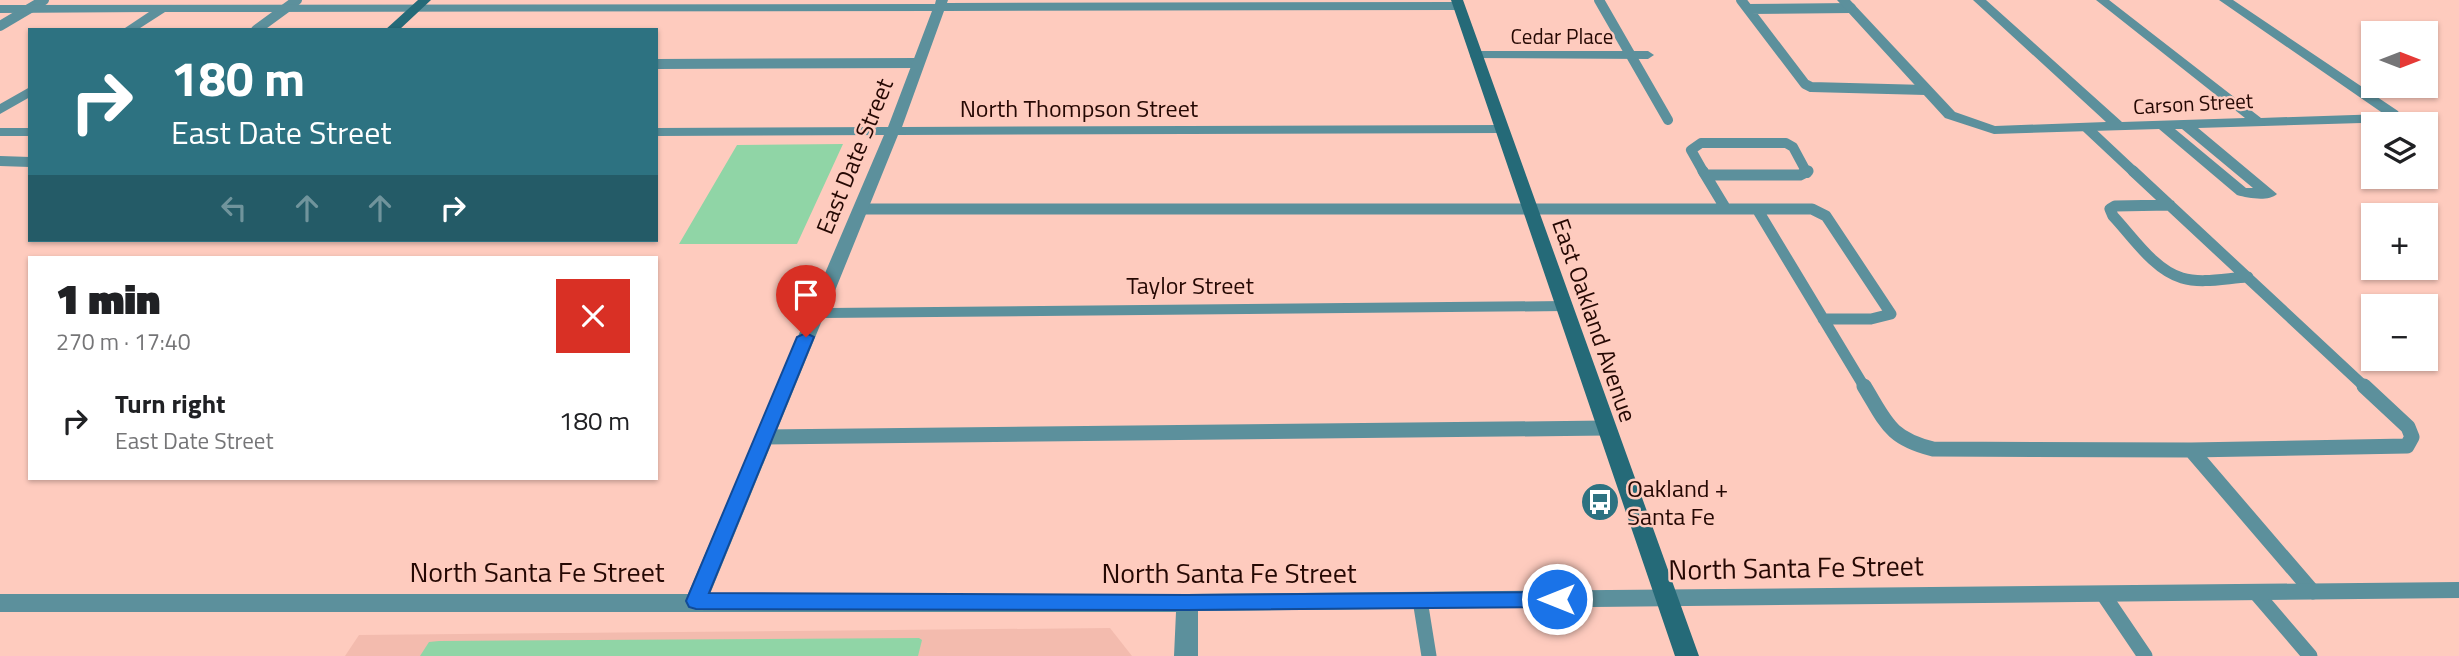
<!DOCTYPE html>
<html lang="en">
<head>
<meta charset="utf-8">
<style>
	body { margin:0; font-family:"Titillium Web",sans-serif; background:#f2f2f2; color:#202124; height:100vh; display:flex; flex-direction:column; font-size:26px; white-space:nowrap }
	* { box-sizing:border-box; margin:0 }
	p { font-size:23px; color:#757577 }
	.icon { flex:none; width:38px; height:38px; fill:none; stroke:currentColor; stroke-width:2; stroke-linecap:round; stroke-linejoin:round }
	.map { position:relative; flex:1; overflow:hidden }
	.side { position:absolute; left:28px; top:256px; width:630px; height:224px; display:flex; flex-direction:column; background:#fff; border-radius:0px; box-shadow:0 2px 5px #0004 }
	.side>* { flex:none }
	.guide { position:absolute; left:28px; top:28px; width:630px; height:214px; border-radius:0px; box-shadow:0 2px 5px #0004; background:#2d7281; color:#fff; overflow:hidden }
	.needle { width:46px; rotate:90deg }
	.controls { position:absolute; left:2361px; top:21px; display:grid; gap:14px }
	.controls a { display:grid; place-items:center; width:77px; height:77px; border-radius:0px; background:#fff; box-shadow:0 2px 5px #0004; font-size:35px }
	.pin { position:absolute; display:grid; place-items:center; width:60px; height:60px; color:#fff; margin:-72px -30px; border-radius:50% 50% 50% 0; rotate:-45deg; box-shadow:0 0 7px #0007 }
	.pin .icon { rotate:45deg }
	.me { position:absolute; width:77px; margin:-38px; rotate:270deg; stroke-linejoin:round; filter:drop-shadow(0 0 5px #0008) }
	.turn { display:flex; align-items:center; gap:24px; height:147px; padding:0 28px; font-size:32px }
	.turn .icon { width:91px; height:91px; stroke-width:2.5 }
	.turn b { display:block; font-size:49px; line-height:60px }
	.lanes { display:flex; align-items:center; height:66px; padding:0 28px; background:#0003; justify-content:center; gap:35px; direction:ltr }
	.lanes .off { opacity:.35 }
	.round { display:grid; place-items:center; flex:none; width:74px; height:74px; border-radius:0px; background:#f2f2f2 }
	.headline { display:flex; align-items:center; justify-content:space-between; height:119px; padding:0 28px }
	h1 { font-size:42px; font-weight:800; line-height:52px }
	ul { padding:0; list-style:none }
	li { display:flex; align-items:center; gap:21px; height:91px; padding:0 28px }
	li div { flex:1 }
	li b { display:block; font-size:26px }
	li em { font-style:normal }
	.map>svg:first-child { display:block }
	.built { fill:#f3bbae }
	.green { fill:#90d5a6 }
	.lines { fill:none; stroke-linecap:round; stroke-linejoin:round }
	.lane-far2 { stroke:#5c909c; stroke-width:10 }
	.lane-far1 { stroke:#5c909c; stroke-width:11 }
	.lane { stroke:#5c909c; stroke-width:15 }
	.street { fill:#5c909c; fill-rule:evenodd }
	.secondary { fill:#256a78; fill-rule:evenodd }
	.route { fill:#1a73e8; stroke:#114b97; stroke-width:2 }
	.labels { text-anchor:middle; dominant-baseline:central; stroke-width:5; stroke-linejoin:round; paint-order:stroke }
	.far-street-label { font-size:21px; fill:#250803; stroke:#fecbbe }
	.street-label { font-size:24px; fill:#250803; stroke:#fecbbe }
	.poi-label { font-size:24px; fill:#250803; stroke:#fecbbe; text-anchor:start }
	.near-street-label { font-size:28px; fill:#250803; stroke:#fecbbe }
</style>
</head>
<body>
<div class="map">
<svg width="2459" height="656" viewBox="0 0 2459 656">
	<rect width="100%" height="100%" fill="#fecbbe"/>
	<!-- built -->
	<path class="built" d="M 1110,628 L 1132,656 L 345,656 L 359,635 Z"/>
	<!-- green -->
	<path class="green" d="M 843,144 L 797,244 L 679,244 L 737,145 Z
		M 919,638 L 922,640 L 918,656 L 420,656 L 429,642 L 439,641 Z"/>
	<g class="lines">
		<!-- lane-far2 -->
		<path class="lane-far2" d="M 1599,0 L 1668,120
			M 1741,0 L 1805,84 L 1811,87 L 1926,90
			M 1748,9 L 1851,8
			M 0,26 L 44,0
			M 256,30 L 297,0
			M 656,64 L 918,63
			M 2087,128 L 2135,173
			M 0,161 L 30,162
			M 1704,173 L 1691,150 L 1701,143 L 1786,143 L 1793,147 L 1807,173"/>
		<!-- lane-far1 -->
		<path class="lane-far1" d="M 1703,171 L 1726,209
			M 2133,171 L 2366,388
			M 1706,175 L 1800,175 L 1808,171
			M 2170,205 L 2115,206 L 2110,209 L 2113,216 C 2132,236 2154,270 2182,278 C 2202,284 2227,278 2248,277
			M 860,209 L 1757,209 L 1865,388
			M 1757,209 L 1812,209 L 1826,216 L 1891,314 L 1871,319 L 1823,319"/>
		<!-- lane -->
		<path class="lane" d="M 1864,386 C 1886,422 1889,438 1933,449 L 2191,450 L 2313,592
			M 764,437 L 1607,428
			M 2191,450 L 2407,446 L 2412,437 L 2408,427 L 2364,386
			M 2256,593 L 2310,656
			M 2103,594 L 2145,656
			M 1420,600 L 1429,656"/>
		<!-- street -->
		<path class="street" d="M 936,0 L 948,0 L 947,3 L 1459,2 L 1465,6 L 1459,10 L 944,11 L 902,127 L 1502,125 L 1509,129 L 1502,133 L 898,135 L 828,308 L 1564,301 L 1573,306 L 1564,311 L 823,318 L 710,594 L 1187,594 L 2459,582 L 2459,598 L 1198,611 L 1198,656 L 1174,656 L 1176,612 L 0,612 L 0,594 L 688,594 L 884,135 L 656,136 L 656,128 L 888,127 L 932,11 L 165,12 L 137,30 L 122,30 L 149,12 L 0,13 L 0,5 L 935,4 Z
			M 1837,0 L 1850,0 L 1955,112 L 1995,126 L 2106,122 L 1973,0 L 1986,0 L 2122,122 L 2245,118 L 2096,0 L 2109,0 L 2261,118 L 2384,114 L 2219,0 L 2233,0 L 2398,111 L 2402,118 L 2395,122 L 2198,128 L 2277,194 C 2268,202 2248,198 2237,195 L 2159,129 L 1994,134 L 1945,118 ZM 2175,129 L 2182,129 L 2253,188 L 2246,188 Z
			M 1476,51 L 1648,51 L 1654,55 L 1648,59 L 1471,58 L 1470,55 Z
			M 30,87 L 30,97 L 0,114 L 0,104 Z
			M 0,128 L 30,128 L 30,136 L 0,136 Z"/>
		<!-- secondary -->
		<path class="secondary" d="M 418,0 L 431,0 L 399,30 L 385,30 Z
			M 1451,0 L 1463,0 L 1699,656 L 1675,656 Z"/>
	</g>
	<!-- route -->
	<path class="route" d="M 806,333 L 814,337 L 709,593 L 1187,595 L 1557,592 L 1564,594 L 1567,599 L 1564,605 L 1557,607 L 1187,610 L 696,609 L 689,607 L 686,601 L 797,337 Z"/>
	<!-- icons -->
	<defs>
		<symbol id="bus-disc" viewBox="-11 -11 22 22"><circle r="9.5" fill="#2d7281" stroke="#fecbbe"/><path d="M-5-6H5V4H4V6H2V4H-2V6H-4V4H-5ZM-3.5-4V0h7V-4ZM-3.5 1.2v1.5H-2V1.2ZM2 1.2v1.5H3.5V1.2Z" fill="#fff"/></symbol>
	</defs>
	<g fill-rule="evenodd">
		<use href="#bus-disc" x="1578" y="480" width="44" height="44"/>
	</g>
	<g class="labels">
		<!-- far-street labels -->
		<g class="far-street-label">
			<text x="1562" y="36">Cedar Place</text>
			<text transform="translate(2193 103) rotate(-3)">Carson Street</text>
		</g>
		<!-- street labels -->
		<g class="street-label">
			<text x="1079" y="108">North Thompson Street</text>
			<text transform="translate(854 156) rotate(-68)">East Date Street</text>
			<text x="1190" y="285">Taylor Street</text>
			<text transform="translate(1595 320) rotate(71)">East Oakland Avenue</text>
		</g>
		<!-- poi labels -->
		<g class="poi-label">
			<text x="1627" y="488">Oakland +<tspan x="1627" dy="28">Santa Fe</tspan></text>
		</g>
		<!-- near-street labels -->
		<g class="near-street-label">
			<text transform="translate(1796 567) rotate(-1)">North Santa Fe Street</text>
			<text x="537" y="571">North Santa Fe Street</text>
			<text x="1229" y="572">North Santa Fe Street</text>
		</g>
	</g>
</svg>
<div class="controls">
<a><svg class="needle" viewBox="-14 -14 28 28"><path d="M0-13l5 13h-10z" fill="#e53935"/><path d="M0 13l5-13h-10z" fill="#757577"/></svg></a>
<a><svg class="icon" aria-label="layers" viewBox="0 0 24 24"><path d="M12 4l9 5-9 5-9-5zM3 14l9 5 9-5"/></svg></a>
<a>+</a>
<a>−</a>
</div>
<div class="pin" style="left:806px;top:337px;background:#d93025"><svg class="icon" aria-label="arrive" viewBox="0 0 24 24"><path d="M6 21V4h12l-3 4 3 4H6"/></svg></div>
<svg class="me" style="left:1557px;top:599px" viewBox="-20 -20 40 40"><circle r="17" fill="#1a73e8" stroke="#fff" stroke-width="3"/><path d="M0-11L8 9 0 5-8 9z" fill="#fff"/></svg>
<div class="guide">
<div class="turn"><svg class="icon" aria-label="right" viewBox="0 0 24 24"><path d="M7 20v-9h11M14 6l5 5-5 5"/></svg><div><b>180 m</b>East Date Street</div></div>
<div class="lanes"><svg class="icon off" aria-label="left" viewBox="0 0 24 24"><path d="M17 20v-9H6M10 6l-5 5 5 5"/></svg><svg class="icon off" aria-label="ahead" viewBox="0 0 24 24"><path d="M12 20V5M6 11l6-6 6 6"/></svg><svg class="icon off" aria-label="ahead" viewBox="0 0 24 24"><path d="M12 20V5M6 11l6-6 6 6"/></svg><svg class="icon" aria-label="right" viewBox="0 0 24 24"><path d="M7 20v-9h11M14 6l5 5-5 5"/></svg></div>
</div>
<section class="side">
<div class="headline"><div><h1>1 min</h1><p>270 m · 17:40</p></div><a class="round" style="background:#d93025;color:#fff"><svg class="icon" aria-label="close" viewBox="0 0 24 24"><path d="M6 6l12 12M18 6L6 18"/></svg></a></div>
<ul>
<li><svg class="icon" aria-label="right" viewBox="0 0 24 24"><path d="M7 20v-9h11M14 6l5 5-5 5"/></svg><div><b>Turn right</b><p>East Date Street</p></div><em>180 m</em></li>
</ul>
</section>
</div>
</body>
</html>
